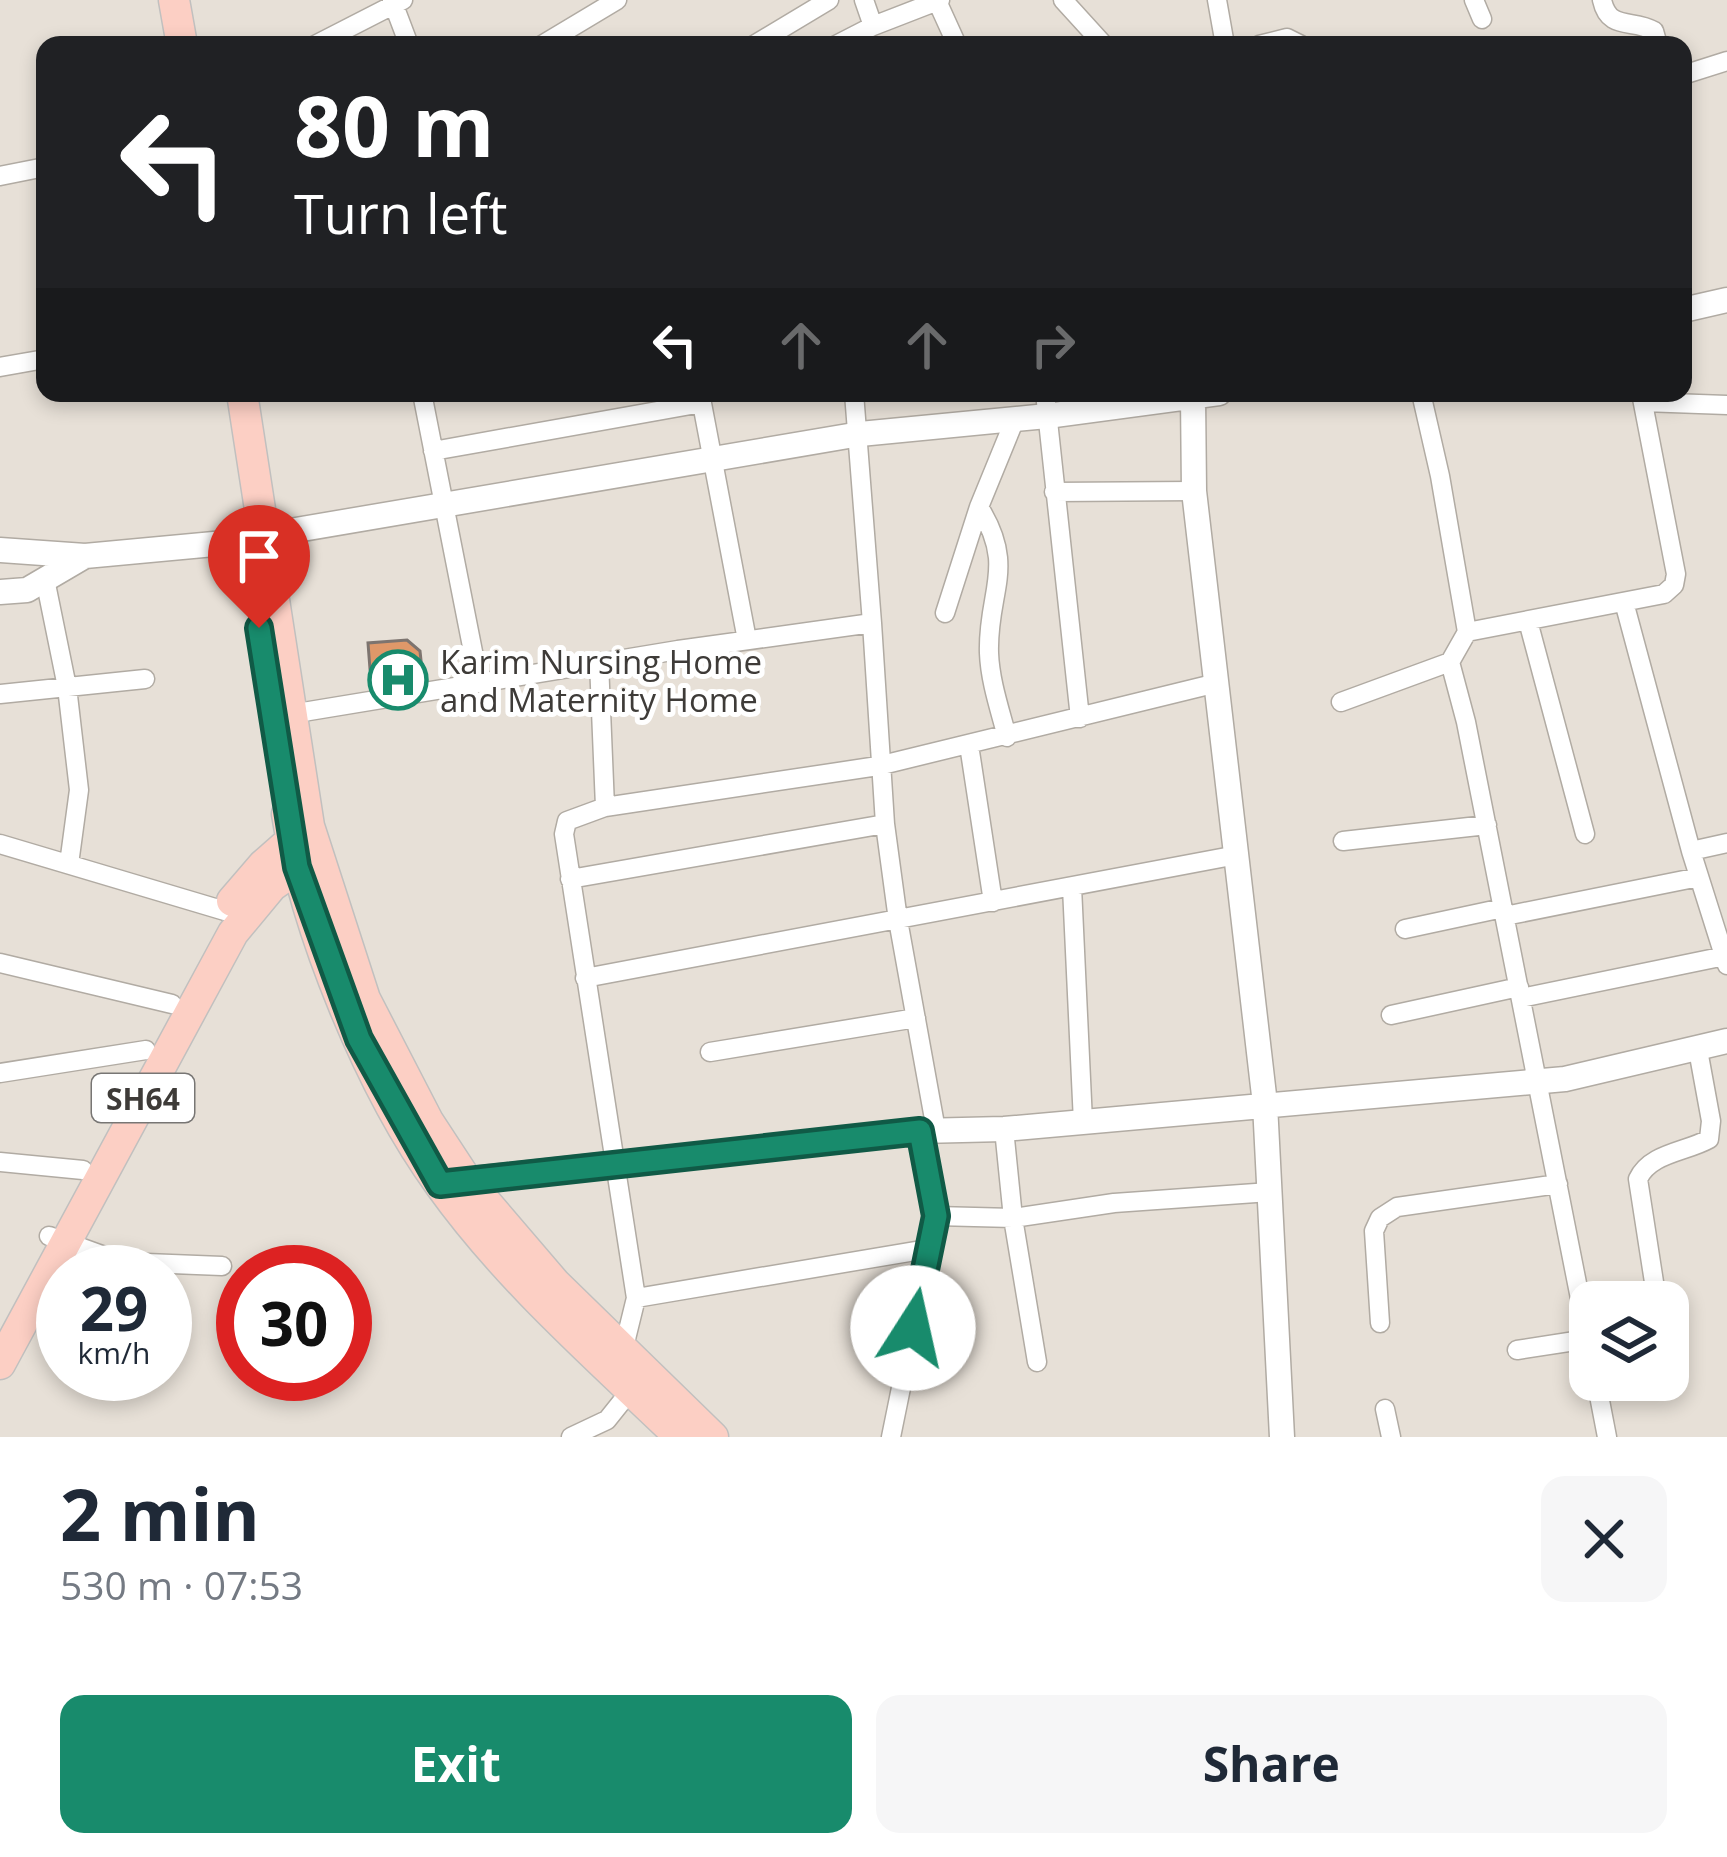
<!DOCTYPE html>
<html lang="en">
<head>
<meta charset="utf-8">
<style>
	body { margin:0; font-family:"Open Sans",sans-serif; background:#f6f6f7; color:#1f2937; height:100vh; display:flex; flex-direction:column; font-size:45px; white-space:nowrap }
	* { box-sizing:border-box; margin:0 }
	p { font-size:39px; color:#747a83 }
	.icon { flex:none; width:66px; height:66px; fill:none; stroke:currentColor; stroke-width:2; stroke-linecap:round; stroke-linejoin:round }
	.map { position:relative; height:1437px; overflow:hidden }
	.sheet { display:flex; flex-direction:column; background:#fff; flex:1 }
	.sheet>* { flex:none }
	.hud { position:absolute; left:36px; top:36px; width:1656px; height:366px; border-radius:24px; box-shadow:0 6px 18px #0003; background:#202124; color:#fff; overflow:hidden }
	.buttons { position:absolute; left:1569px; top:1281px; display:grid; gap:24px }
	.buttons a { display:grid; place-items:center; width:120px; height:120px; border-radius:24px; background:#fff; box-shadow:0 6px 18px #0003; font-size:60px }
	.speed { position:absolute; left:36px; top:1245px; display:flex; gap:24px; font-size:60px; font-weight:700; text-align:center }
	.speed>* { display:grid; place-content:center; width:156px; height:156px; border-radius:50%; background:#fff; box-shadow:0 6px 18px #0003; line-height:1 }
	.speed small { font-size:30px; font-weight:400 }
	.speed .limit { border:18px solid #d22; background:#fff; color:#111 }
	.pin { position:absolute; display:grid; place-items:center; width:102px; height:102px; color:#fff; margin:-123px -51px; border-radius:50% 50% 50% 0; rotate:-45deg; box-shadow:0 0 12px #0007 }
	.pin .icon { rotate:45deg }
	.me { position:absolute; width:132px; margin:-66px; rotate:10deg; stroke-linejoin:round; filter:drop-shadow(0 0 9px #0008) }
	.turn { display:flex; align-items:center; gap:42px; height:252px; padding:0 60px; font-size:54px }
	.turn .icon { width:156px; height:156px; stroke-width:2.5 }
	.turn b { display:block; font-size:84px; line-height:102px }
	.lanes { display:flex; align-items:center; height:114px; padding:0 60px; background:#0003; justify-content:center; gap:60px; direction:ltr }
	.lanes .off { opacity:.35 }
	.round { display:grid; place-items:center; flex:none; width:126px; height:126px; border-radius:24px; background:#f6f6f7 }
	.head { display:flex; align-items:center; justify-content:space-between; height:204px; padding:0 60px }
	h1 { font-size:72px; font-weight:700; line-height:90px }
	.action { display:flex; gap:24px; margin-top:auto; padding:24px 60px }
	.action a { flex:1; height:138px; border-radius:24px; background:#188b6c; color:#fff; font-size:48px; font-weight:700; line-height:138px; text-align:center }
	.action a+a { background:#f6f6f7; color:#1f2937 }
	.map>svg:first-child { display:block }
	.building { fill:#df9869; stroke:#7d746f; stroke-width:3 }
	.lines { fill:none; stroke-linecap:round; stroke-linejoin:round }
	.minor-casing { stroke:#b1aba3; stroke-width:21 }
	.tertiary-casing { stroke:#b1aba3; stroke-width:27 }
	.primary-casing { stroke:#c1c0bf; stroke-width:33 }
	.minor { stroke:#fff; stroke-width:18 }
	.tertiary { stroke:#fff; stroke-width:24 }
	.primary { stroke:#fccfc4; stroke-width:30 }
	.route-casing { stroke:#105a46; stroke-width:30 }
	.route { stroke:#188b6c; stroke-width:21 }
	.labels { text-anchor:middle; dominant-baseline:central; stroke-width:10; stroke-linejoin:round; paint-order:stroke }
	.shield { fill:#fff; stroke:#787674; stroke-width:3 }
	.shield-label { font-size:30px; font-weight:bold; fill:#3e3b38 }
	.poi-label { font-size:33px; fill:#3e3b38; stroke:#fff; text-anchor:start }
</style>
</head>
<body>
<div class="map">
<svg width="1727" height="1437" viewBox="0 0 1727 1437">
	<rect width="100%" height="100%" fill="#e7e0d7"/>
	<!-- building -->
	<path class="building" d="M 407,640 L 420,651 L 423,679 L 378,686 L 376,668 L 370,669 L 368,643 Z"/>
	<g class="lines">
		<defs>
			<path id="minor" d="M 392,0 L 409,45
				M 864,0 L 873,26 L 940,0
				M 1063,0 L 1104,45
				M 1217,0 L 1225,45
				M 1474,0 L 1482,19
				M 1602,0 C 1609,32 1633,18 1654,31 L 1658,45
				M 937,1 L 957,45
				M 315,45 L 403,0
				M 542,45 L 617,0
				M 754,45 L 829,0
				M 836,45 L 873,26
				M 1259,45 L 1287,38 L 1301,45
				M 1683,75 L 1727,61
				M 0,176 L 45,167
				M 0,367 L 45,359
				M 422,393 L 479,682
				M 700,393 L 747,640
				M 1045,393 L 1080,718
				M 1421,393 L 1440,476 L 1467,632
				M 1643,402 L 1727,405
				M 433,451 L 702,403
				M 1054,492 L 1194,491
				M 979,507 C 1017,568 987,591 989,653 C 990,681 1000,710 1007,737
				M 45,579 L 67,687 L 79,790 L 69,864
				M 1624,602 L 1691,851 L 1727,965
				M 945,613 L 979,507 L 1015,419
				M 1528,621 L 1585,834
				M 872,623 L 885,824 L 898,920 L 936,1130
				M 599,662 L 605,807 L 567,821 L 564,834 L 636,1298 L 623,1351
				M 1450,662 L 1467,632 L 1664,594 L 1674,585 L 1676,574 L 1641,393
				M 0,694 L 145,679
				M 1341,702 L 1450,662 L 1466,722 L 1590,1349
				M 291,714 L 678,650 L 872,623 L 854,393
				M 969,745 L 993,902
				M 605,807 L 878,766 L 1217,683
				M 1343,841 L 1487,825
				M 0,844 L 225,911
				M 1691,851 L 1727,843
				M 570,879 L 885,824
				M 1072,887 L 1083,1122
				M 1505,916 L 1699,877
				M 1405,929 L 1503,908
				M 0,963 L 172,1004
				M 585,978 L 1237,855
				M 1521,998 L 1725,956
				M 1391,1015 L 1519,987
				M 710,1052 L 916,1018
				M 0,1073 L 146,1050
				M 1004,1129 L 1013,1218 L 1037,1362
				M 0,1162 L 83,1170
				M 936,1216 L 1013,1218 L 1114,1203 L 1270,1192
				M 49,1236 L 121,1262 L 222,1266
				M 1656,1295 L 1638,1179 C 1650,1153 1686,1152 1709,1139 L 1711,1121 L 1698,1050
				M 636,1298 L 927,1249
				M 1380,1323 L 1374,1231 L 1380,1218 L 1397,1207 L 1558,1184
				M 1517,1350 L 1588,1339
				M 1596,1380 L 1607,1437
				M 1385,1409 L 1391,1437
				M 571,1437 L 607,1420 L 631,1390
				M 891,1437 L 936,1216 L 920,1131"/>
			<path id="tertiary" d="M 1683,310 L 1727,300
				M 1193,397 L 1194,491 L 1265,1104 L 1282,1437
				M 0,550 L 85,556 L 214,544 L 860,434 L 1047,416 L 1219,393
				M 0,592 L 27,590 L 85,556
				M 455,1181 L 920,1131 L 1004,1129 L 1565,1079 L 1727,1041"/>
			<path id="primary" d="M 174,0 L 182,45
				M 242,393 L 309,826 L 365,999 L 428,1121 L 466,1179 L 555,1283 L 713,1437
				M 287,814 C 305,930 371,1090 440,1185 C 507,1279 597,1357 680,1437
				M 232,901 L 263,865 L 304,829
				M 0,1364 L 233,933 L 272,886 L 311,859"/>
		</defs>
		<!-- minor casing -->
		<use href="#minor" class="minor-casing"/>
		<!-- tertiary casing -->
		<use href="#tertiary" class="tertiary-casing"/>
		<!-- primary casing -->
		<use href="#primary" class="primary-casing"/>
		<!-- minor -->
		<use href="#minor" class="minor"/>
		<!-- tertiary -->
		<use href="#tertiary" class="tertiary"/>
		<!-- primary -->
		<use href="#primary" class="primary"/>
	</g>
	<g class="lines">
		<defs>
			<path id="route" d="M 259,628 L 297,867 L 359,1039 L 440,1184 L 920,1131 L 936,1216 L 913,1328"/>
		</defs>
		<!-- route casing -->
		<use href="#route" class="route-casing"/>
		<!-- route -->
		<use href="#route" class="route"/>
	</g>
	<!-- icons -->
	<defs>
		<symbol id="hospital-ring" viewBox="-11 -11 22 22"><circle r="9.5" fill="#fff" stroke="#188b6c" stroke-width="1.5"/><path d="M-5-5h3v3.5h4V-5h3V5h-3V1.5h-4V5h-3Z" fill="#188b6c"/></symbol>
	</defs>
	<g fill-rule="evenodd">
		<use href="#hospital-ring" x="365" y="647" width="66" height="66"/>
	</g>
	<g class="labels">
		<!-- shield labels -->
		<rect class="shield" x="92" y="1074" width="102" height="48" rx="9"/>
		<g class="shield-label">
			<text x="143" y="1098">SH64</text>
		</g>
		<!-- poi labels -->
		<g class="poi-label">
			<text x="440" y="661">Karim Nursing Home<tspan x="440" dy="38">and Maternity Home</tspan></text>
		</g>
	</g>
</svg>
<div class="buttons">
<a><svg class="icon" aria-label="layers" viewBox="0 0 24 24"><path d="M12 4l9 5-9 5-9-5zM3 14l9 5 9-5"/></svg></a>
</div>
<div class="speed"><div>29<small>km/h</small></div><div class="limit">30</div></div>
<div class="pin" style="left:259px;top:628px;background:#d93025"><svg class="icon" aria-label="arrive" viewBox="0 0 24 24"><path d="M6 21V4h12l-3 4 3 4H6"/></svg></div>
<svg class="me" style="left:913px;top:1328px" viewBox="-20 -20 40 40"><circle r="19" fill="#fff"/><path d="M0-13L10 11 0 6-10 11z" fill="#188b6c"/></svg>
<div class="hud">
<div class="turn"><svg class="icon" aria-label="left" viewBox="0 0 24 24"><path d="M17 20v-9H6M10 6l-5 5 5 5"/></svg><div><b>80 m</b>Turn left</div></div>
<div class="lanes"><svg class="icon" aria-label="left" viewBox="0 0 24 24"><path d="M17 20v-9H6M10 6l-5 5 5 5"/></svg><svg class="icon off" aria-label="ahead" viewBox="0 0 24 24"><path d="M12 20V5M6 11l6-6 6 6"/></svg><svg class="icon off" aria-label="ahead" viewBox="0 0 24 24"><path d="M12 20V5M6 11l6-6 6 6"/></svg><svg class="icon off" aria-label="right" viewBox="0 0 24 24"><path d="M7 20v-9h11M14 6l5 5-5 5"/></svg></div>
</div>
</div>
<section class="sheet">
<div class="head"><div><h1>2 min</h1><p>530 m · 07:53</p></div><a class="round"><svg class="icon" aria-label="close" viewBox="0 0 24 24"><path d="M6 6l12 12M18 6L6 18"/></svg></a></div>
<div class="action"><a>Exit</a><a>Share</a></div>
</section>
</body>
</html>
